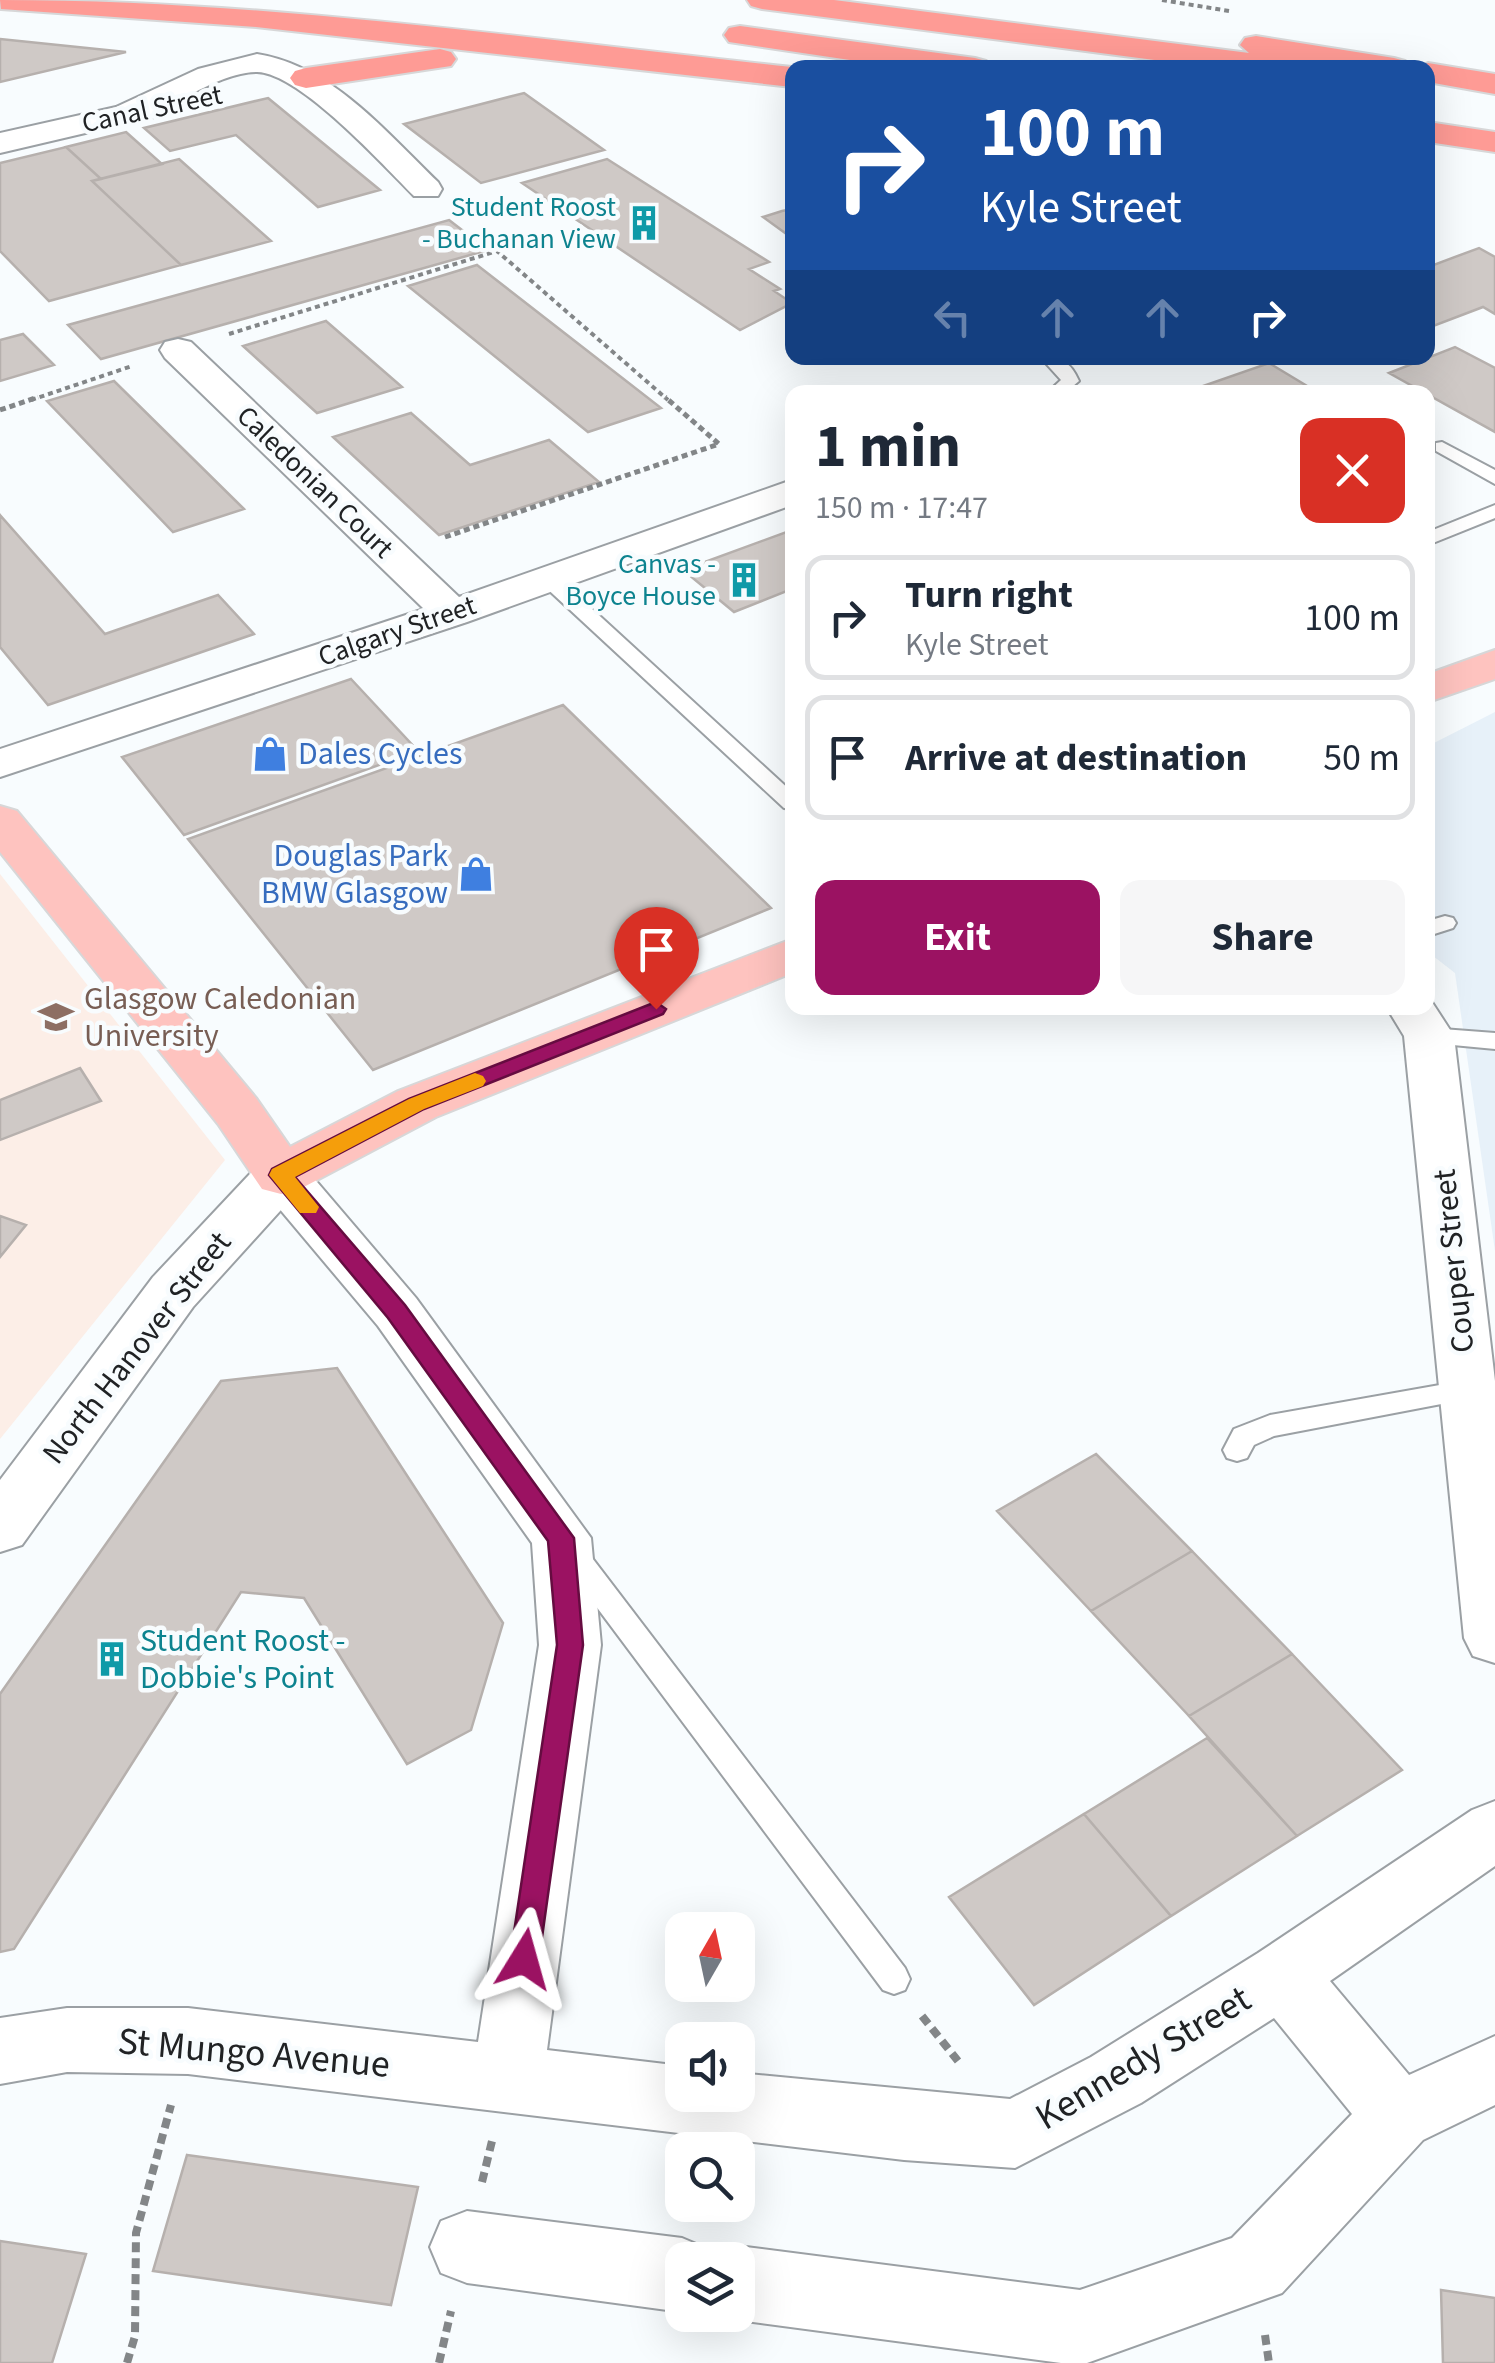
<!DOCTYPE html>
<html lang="en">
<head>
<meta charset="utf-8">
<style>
	body { margin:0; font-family:"Source Sans 3",sans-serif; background:#f6f6f7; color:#1f2937; height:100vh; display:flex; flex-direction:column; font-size:38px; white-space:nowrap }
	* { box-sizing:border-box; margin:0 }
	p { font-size:32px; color:#747a83 }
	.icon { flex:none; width:55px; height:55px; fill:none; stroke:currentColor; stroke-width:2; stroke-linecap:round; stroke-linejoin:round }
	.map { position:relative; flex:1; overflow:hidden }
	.side { position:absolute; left:785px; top:385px; width:650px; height:630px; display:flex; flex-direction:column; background:#fff; border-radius:20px; box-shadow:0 10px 40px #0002 }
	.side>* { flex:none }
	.hud { position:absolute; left:785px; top:60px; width:650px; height:305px; border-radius:20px; box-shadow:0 10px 40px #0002; background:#1a4fa0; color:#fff; overflow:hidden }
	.needle { width:65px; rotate:9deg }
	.fabs { position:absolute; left:665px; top:1912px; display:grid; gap:20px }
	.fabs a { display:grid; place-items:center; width:90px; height:90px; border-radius:20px; background:#fff; box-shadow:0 10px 40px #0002; font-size:50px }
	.pin { position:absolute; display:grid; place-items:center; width:85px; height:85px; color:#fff; margin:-102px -42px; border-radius:50% 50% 50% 0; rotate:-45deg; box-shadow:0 0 10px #0007 }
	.pin .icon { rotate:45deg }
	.me { position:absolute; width:110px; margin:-55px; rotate:8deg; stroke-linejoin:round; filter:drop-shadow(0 0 8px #0008) }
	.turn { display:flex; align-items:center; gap:35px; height:210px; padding:0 30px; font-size:45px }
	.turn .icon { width:130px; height:130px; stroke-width:2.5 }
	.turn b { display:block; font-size:70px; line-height:85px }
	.lanes { display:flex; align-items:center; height:95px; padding:0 30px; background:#0003; justify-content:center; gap:50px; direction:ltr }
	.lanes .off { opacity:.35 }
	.round { display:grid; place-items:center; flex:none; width:105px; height:105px; border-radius:20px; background:#f6f6f7 }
	.headline { display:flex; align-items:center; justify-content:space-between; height:170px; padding:0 30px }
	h1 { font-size:60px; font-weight:700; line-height:75px }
	.action { display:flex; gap:20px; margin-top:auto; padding:20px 30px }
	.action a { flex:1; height:115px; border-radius:20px; background:#9b1262; color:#fff; font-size:40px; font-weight:700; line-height:115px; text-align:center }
	.action a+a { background:#f6f6f7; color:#1f2937 }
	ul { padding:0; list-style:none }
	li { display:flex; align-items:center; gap:30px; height:125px; margin:0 20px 15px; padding:0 10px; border:5px solid #e0e1e3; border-radius:20px }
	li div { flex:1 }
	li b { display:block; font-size:38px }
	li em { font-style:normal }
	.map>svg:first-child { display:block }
	.built { fill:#e7f1f9 }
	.education { fill:#fceee7 }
	.building { fill:#cfc9c6; stroke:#b6b0ad; stroke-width:2.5 }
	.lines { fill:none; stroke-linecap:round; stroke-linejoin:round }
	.service-casing { stroke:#9ba0a4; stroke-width:4 }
	.minor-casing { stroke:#9ba0a4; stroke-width:4 }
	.tertiary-casing { stroke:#9ba0a4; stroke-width:4 }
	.primary-casing { stroke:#d7d7d8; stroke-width:4 }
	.motorway-casing { stroke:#d7d7d8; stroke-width:4 }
	.path-far2 { stroke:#838688; stroke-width:4; stroke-dasharray:5 4; stroke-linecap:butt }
	.path-far1 { stroke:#838688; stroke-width:5; stroke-dasharray:6 4; stroke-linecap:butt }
	.path { stroke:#838688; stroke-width:8; stroke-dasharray:10 6; stroke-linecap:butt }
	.service { fill:#fff; fill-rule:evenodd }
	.minor { fill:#fff; fill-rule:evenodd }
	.tertiary { fill:#fff; fill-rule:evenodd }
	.primary { fill:#fec3bf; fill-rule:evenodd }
	.motorway { fill:#fe9b95; fill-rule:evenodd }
	.route { fill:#9b1262; stroke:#650c40; stroke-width:2.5 }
	.slow { fill:#f59e0b }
	.labels { text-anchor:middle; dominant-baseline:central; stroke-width:9; stroke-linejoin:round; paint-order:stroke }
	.far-street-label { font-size:28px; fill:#202224; stroke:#f8fcfe }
	.far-culture-label { font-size:28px; fill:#0d838f; stroke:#f8fcfe; text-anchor:end }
	.shop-label { font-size:32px; fill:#366cbe; stroke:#f8fcfe; text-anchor:start }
	.education-label { font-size:32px; fill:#785e54; stroke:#f8fcfe; text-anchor:start }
	.street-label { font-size:32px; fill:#202224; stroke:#f8fcfe }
	.culture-label { font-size:32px; fill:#0d838f; stroke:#f8fcfe; text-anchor:start }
	.near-street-label { font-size:38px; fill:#202224; stroke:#f8fcfe }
</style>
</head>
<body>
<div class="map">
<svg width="1495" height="2363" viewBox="0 0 1495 2363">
	<rect width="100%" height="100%" fill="#f8fcfe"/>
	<!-- built -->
	<path class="built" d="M 1495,712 L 1495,1251 L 1455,973 L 1428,952 L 1428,746 Z"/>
	<!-- education -->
	<path class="education" d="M 0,874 L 225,1160 L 0,1439 Z"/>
	<!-- building -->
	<path class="building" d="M 0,39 L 126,52 L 0,82 Z
		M 524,93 L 604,150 L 481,183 L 404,124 Z
		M 268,98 L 380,190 L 318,207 L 236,135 L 170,151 L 144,128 Z
		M 126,132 L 162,164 L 101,179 L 66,147 Z
		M 66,147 L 101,179 L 92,181 L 181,265 L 49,301 L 0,251 L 0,163 Z
		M 179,159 L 271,241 L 181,265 L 92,181 Z
		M 607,159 L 769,262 L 749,269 L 780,289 L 774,291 L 792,303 L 740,330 L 522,183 Z
		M 792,209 L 792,238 L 763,217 L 782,211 Z
		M 449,220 L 488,250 L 101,359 L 68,325 Z
		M 1479,248 L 1495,257 L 1495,314 L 1483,307 L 1428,328 L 1428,267 Z
		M 477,265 L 661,408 L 588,432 L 408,286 Z
		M 326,321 L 402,387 L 317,413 L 243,346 Z
		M 23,334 L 54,365 L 0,381 L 0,340 Z
		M 1455,347 L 1495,368 L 1495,432 L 1389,373 Z
		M 1269,363 L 1317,392 L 1186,392 Z
		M 114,381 L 244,509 L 173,532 L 47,401 Z
		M 411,413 L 470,465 L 549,440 L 599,482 L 439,535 L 333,437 Z
		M 0,515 L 105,634 L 218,595 L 254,634 L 48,705 L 0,647 Z
		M 792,530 L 792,589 L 734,612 L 683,570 Z
		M 351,679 L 418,751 L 184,835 L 122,757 Z
		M 563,705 L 771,908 L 373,1070 L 188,839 Z
		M 80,1068 L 101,1101 L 0,1140 L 0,1100 Z
		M 0,1216 L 26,1225 L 0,1257 Z
		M 337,1368 L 503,1623 L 471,1730 L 407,1764 L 304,1598 L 241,1592 L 14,1949 L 0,1952 L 0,1694 L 221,1381 Z
		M 1096,1454 L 1192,1551 L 1091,1611 L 997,1511 Z
		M 1192,1551 L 1292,1654 L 1189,1716 L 1091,1611 Z
		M 1292,1654 L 1402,1770 L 1297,1836 L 1189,1716 Z
		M 1207,1738 L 1297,1836 L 1171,1916 L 1084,1814 Z
		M 1084,1814 L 1171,1916 L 1034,2005 L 949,1897 Z
		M 187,2155 L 418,2187 L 391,2305 L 153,2271 Z
		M 0,2241 L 86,2254 L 52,2363 L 0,2363 Z
		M 1441,2290 L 1495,2298 L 1495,2363 L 1443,2363 Z"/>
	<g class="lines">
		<defs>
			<path id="service" d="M 1041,358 C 1062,358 1070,361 1079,381 L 1066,392 L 1048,392 L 1061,380 Z
				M 1442,442 L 1495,470 L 1495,484 L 1436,451 L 1436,443 Z
				M 1495,505 L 1495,518 L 1428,545 L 1428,532 Z
				M 548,573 L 555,575 L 792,792 L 792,809 L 784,808 L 541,583 L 541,575 Z
				M 1445,916 L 1453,918 L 1456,923 L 1453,928 L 1428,936 L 1428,921 Z
				M 1429,1028 L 1495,1033 L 1495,1049 L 1421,1042 L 1417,1036 Z
				M 1468,1380 L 1478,1383 L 1481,1390 L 1478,1397 L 1274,1436 L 1254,1445 L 1247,1458 L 1237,1461 L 1227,1458 L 1223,1450 L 1234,1429 L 1270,1415 Z
				M 576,1546 L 586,1550 L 905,1968 L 910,1979 L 905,1990 L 894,1994 L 883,1990 L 566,1566 L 562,1558 L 566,1550 Z"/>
			<path id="minor" d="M 257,54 C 332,66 385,131 438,182 L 442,189 L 438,196 L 414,196 C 384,166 300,73 257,72 C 230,72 200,90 177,101 L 180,105 L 175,112 L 0,153 L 0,133 L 116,107 L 198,69 Z
				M 178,339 L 191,342 L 459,597 L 792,480 L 792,505 L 467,622 L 0,777 L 0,749 L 424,609 L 165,358 L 160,350 L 165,342 Z
				M 1428,996 L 1454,1036 L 1495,1381 L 1495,1663 L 1473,1656 L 1464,1638 L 1404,1036 L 1387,1008 L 1428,1008 Z
				M 281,1157 L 300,1162 L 416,1298 L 591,1538 L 601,1645 L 547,2050 L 682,2066 L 682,2095 L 738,2095 L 738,2073 L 1010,2099 L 1091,2057 L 1258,1953 L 1472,1810 L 1495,1801 L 1495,1866 L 1330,1981 L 1409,2075 L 1495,2036 L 1495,2105 L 1423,2140 L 1282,2293 L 1087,2363 L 1061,2363 L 738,2320 L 726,2315 L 738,2315 L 738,2260 L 682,2260 L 682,2312 L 467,2283 L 441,2273 L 430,2247 L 441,2221 L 467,2211 L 682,2238 L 708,2249 L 712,2257 L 738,2246 L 1080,2290 L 1232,2238 L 1352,2114 L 1274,2018 L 1141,2103 L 1015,2168 L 904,2160 L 188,2074 L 67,2072 L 0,2084 L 0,2018 L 67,2008 L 188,2008 L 478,2042 L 539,1645 L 532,1543 L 378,1326 L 262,1188 L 255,1175 L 262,1162 Z"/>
			<path id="tertiary" d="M 281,1156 L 300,1161 L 308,1175 L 300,1189 L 193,1307 L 22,1545 L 0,1552 L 0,1480 L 153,1277 L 262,1161 Z"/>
			<path id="primary" d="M 1495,650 L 1495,679 L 1428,702 L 1428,674 Z
				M 0,806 L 17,811 L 256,1098 L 290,1147 L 398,1091 L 792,939 L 792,973 L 436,1117 L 300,1189 L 281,1194 L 262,1189 L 218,1124 L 0,852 Z"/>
			<path id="motorway" d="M 0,0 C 265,0 529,39 792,67 L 792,87 L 256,27 L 1,9 Z
				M 747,0 L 834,0 L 1249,53 L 1240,45 L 1245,38 L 1256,36 L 1394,58 L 1405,61 L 1410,68 L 1334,68 L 1306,63 L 1310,68 L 1216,68 L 762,9 L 751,6 Z
				M 740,26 L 975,58 L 986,61 L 991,68 L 904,68 L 729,42 L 724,35 L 729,28 Z
				M 440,49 L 451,52 L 456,59 L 451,66 L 306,88 L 295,85 L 290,78 L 295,71 L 306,68 Z
				M 1428,63 L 1495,74 L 1495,94 L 1428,82 L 1428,68 L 1416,68 Z
				M 1428,122 L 1495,132 L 1495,152 L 1428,142 Z"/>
		</defs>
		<!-- service casing -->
		<use href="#service" class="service-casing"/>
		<!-- minor casing -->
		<use href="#minor" class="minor-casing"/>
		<!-- tertiary casing -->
		<use href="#tertiary" class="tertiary-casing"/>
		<!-- primary casing -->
		<use href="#primary" class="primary-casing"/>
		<!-- motorway casing -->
		<use href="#motorway" class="motorway-casing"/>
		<!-- path-far2 -->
		<path class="path-far2" d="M 1162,0 L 1229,11
			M 229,334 L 497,251 L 668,400
			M 31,400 L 132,366"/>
		<!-- path-far1 -->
		<path class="path-far1" d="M 0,410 L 38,397
			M 445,537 L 719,444 L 665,397"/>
		<!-- path -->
		<path class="path" d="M 922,2016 L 958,2061
			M 482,2182 L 492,2141
			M 1265,2335 L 1269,2363
			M 127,2363 L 135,2336 L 136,2233 L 171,2105
			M 439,2363 L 451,2311"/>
		<!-- service -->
		<use href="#service" class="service"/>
		<!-- minor -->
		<use href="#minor" class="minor"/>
		<!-- tertiary -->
		<use href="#tertiary" class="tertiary"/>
		<!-- primary -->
		<use href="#primary" class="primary"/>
		<!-- motorway -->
		<use href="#motorway" class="motorway"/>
	</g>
	<!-- route -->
	<path class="route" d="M 656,1002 L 666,1009 L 663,1014 L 424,1109 L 295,1177 L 405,1305 L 574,1538 L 583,1645 L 539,1959 L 535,1969 L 524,1972 L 514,1969 L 510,1959 L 557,1645 L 548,1541 L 388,1318 L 269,1175 L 272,1169 L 409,1099 Z"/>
	<!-- slow -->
	<path class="slow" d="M 475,1073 L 483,1076 L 486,1081 L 483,1086 L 424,1109 L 295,1177 L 319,1207 L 316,1213 L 300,1213 L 269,1175 L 272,1169 L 409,1099 Z"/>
	<!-- icons -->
	<defs>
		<symbol id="building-bare" viewBox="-9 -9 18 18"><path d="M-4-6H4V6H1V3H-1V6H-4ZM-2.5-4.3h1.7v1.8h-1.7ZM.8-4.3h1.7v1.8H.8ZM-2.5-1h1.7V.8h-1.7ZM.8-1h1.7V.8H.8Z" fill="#0f9aa8" stroke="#f8fcfe" stroke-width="2.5" paint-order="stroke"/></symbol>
		<symbol id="shop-bare" viewBox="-9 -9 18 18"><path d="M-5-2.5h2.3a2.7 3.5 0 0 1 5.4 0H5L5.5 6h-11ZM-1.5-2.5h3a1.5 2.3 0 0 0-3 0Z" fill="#3f7fe0" stroke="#f8fcfe" stroke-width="2.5" paint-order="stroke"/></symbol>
		<symbol id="university-bare" viewBox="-9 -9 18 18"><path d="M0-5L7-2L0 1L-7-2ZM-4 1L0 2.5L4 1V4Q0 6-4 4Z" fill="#8d6e63" stroke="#f8fcfe" stroke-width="2.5" paint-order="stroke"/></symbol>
	</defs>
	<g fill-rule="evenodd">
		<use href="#building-bare" x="619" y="198" width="50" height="50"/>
		<use href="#building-bare" x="719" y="555" width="50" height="50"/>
		<use href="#shop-bare" x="245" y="729" width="50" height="50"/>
		<use href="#shop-bare" x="451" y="849" width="50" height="50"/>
		<use href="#university-bare" x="31" y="992" width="50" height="50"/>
		<use href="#building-bare" x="87" y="1634" width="50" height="50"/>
	</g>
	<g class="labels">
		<!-- far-street labels -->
		<g class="far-street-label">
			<text transform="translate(152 109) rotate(-12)">Canal Street</text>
			<text transform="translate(315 482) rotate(44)">Caledonian Court</text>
			<text transform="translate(397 631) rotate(-19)">Calgary Street</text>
		</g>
		<!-- far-culture labels -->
		<g class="far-culture-label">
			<text x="616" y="207">Student Roost<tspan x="616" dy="32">- Buchanan View</tspan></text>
			<text x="716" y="564">Canvas -<tspan x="716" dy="32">Boyce House</tspan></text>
		</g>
		<!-- shop labels -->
		<g class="shop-label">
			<text x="298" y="754">Dales Cycles</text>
			<text x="448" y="856" text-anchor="end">Douglas Park<tspan x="448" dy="37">BMW Glasgow</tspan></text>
		</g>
		<!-- education labels -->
		<g class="education-label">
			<text x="84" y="999">Glasgow Caledonian<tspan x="84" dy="37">University</tspan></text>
		</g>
		<!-- street labels -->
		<g class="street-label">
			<text transform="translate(1454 1261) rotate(-96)">Couper Street</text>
			<text transform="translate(137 1348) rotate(-52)">North Hanover Street</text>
		</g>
		<!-- culture labels -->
		<g class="culture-label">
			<text x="140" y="1641">Student Roost -<tspan x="140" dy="37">Dobbie's Point</tspan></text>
		</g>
		<!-- near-street labels -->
		<g class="near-street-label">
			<text transform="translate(254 2053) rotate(5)">St Mungo Avenue</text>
			<text transform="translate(1143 2058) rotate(-31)">Kennedy Street</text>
		</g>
	</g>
</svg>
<div class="fabs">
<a><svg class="needle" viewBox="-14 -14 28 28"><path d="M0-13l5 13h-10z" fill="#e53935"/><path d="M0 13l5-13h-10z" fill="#747a83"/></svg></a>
<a><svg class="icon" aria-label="sound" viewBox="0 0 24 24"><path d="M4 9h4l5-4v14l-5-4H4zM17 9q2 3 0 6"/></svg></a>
<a><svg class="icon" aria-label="search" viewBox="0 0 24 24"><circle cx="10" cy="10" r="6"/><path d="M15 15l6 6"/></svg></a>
<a><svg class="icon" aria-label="layers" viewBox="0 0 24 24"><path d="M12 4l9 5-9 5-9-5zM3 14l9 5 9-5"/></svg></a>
</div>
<div class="pin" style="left:656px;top:1009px;background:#d93025"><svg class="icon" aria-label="arrive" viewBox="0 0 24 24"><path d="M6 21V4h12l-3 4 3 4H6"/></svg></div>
<svg class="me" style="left:524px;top:1959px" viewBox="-20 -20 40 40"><path d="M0-17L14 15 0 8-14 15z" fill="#9b1262" stroke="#fff" stroke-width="4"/></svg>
<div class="hud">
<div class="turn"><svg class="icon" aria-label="right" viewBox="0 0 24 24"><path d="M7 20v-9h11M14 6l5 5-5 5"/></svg><div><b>100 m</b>Kyle Street</div></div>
<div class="lanes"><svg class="icon off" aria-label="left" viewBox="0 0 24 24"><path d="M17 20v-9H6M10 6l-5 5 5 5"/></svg><svg class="icon off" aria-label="ahead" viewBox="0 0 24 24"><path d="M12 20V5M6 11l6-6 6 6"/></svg><svg class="icon off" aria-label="ahead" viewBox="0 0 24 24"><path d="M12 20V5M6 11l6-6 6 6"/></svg><svg class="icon" aria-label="right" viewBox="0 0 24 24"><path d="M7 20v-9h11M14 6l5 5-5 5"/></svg></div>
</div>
<section class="side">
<div class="headline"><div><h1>1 min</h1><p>150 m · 17:47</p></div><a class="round" style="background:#d93025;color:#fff"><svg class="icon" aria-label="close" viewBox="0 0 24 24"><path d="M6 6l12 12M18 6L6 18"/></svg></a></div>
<ul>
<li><svg class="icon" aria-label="right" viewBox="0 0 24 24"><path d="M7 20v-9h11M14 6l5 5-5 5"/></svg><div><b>Turn right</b><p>Kyle Street</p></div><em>100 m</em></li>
<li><svg class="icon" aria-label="arrive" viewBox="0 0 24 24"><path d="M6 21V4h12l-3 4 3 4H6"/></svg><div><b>Arrive at destination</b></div><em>50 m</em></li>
</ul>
<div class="action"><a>Exit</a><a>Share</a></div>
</section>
</div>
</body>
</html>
